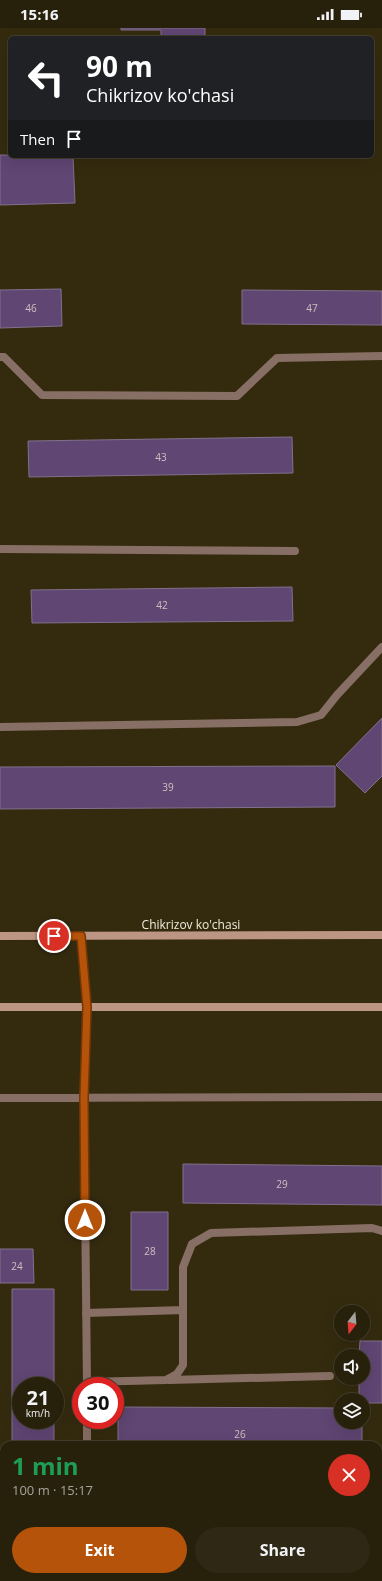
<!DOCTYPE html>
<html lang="en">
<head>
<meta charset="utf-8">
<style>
	body { margin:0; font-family:"Open Sans",sans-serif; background:#2f2814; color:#f1f3f6; height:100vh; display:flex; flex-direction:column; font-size:15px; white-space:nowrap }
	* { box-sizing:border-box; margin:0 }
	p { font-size:13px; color:#a4a39d }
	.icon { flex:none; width:22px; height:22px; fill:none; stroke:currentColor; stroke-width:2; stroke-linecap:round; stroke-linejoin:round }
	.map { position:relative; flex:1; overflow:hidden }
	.side { position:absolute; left:0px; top:1413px; width:382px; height:140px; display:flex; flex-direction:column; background:#27200b; border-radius:12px 12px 0 0; box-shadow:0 4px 16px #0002,0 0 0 1px #433e2c }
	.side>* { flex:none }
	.guide { position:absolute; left:8px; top:8px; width:366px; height:122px; border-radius:6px; box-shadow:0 4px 16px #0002,0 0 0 1px #433e2c; background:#202124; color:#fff; overflow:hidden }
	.needle { width:26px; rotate:196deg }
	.fabs { position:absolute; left:334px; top:1277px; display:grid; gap:8px }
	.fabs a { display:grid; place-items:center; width:36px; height:36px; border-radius:50%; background:#27200b; box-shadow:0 4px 16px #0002,0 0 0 1px #433e2c; font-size:20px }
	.speed { position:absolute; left:12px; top:1349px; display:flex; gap:8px; font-size:20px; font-weight:700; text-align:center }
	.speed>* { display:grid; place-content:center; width:52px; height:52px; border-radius:50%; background:#27200b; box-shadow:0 4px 16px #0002,0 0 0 1px #433e2c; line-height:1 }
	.speed small { font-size:10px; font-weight:400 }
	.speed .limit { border:6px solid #d22; background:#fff; color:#111 }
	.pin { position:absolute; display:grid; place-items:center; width:34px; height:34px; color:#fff; margin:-17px; border:2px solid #fff; border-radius:50%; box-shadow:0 1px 4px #0007 }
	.me { position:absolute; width:44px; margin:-22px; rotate:0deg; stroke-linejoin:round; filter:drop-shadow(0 0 3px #0008) }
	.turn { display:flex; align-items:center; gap:14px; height:84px; padding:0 12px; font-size:18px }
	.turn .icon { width:52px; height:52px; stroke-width:2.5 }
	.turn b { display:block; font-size:28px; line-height:34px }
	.then { display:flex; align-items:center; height:38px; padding:0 12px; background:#0003; gap:8px; font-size:15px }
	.round { display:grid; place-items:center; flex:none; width:42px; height:42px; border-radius:21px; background:#2f2814 }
	.overview { display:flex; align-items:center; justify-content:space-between; height:68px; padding:0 12px }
	h1 { font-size:24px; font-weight:700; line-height:30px; color:#1e9e55 }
	.button { display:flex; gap:8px; margin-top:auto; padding:8px 12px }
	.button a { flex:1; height:46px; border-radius:24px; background:#b45309; color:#fff; font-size:16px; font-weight:700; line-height:46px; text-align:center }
	.button a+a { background:#2f2814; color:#f1f3f6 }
	.status { display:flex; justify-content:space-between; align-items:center; height:28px; padding:0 20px; background:#27200b; direction:ltr }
	.status svg { height:11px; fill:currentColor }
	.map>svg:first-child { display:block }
	.building { fill:#604673; stroke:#80718c }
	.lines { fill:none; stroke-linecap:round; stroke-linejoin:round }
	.lane { stroke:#886f65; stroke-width:8 }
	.street { stroke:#886f65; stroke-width:8 }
	.secondary { stroke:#bd9585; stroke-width:8 }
	.route-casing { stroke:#753606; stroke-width:10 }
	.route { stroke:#b45309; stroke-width:7 }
	.labels { text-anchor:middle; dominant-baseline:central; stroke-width:4; stroke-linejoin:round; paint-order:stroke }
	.number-label { font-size:10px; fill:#ccc1c0 }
	.street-label { font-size:12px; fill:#f0ead9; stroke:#342b0f }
</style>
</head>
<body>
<div class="status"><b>15:16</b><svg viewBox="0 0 49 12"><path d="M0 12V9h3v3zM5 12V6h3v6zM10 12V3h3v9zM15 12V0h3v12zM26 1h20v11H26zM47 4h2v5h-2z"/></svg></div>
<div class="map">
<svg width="382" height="1553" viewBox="0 0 382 1553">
	<rect width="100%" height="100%" fill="#342b0f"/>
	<!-- building -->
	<path class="building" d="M 121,0 L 205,0 L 205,10 L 161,10 L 161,2 L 121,2 Z
		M 0,127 L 73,128 L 75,175 L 0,177 Z
		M 61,261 L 62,298 L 0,300 L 0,262 Z
		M 242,262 L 382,263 L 382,297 L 242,296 Z
		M 292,409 L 293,445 L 29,449 L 28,413 Z
		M 292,559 L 293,593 L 32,595 L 31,562 Z
		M 382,690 L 382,748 L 365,765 L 336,737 Z
		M 335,738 L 335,779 L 0,781 L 0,739 Z
		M 183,1136 L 382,1138 L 382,1177 L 183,1175 Z
		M 131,1184 L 168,1184 L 168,1262 L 131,1262 Z
		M 0,1221 L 33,1221 L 34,1255 L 0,1255 Z
		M 12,1261 L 54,1261 L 54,1358 L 21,1358 L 21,1392 L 54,1392 L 54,1417 L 12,1417 Z
		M 360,1313 L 382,1313 L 382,1375 L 363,1375 L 363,1372 L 359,1372 L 359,1350 L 363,1350 L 363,1328 L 359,1328 Z
		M 118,1379 L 341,1380 L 341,1394 L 362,1394 L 362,1417 L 118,1417 Z
		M 165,1549 L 358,1549 L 358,1553 L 165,1553 Z"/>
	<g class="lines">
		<!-- lane -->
		<path class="lane" d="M 0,329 L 4,329 L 42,367 L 237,368 L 277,330 L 382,328
			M 0,521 L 295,523
			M 0,699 L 297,694 L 321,687 L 337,667 L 382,619
			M 86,1285 L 183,1282
			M 169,1352 L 330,1348
			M 87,1354 L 166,1352 L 177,1346 L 183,1337 L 183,1239 L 192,1216 L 211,1205 L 372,1200 L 382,1203
			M 378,1442 L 382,1442
			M 378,1497 L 382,1497
			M 89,1549 L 90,1553"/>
		<!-- street -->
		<path class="street" d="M 81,908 L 87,979 L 84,1070 L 87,1358
			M 0,1070 L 382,1069
			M 87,1392 L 87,1417
			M 27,1549 L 27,1553"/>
		<!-- secondary -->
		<path class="secondary" d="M 0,908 L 382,907
			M 0,979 L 382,979"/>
	</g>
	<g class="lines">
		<defs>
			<path id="route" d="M 54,908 L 81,908 L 87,979 L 84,1070 L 85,1192"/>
		</defs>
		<!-- route casing -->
		<use href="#route" class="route-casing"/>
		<!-- route -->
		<use href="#route" class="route"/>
	</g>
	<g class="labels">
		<!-- number labels -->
		<g class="number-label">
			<text x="31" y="280">46</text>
			<text x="312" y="280">47</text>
			<text x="161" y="429">43</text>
			<text x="162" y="577">42</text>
			<text x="168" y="759">39</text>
			<text x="282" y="1156">29</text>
			<text x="150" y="1223">28</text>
			<text x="17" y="1238">24</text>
			<text x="240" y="1406">26</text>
		</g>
		<!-- street labels -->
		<g class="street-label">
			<text x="191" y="896">Chikrizov ko'chasi</text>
		</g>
	</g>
</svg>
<div class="fabs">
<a><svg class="needle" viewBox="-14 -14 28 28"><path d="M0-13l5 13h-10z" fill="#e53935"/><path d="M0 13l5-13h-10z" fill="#a4a39d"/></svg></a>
<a><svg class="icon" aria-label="sound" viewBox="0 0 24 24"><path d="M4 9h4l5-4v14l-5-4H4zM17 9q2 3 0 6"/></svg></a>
<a><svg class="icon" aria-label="layers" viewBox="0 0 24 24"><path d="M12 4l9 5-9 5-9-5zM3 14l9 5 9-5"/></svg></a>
</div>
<div class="speed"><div>21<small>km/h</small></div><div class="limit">30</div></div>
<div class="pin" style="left:54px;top:908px;background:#d93025"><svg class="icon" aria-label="arrive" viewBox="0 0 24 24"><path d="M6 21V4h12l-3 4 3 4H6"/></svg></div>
<svg class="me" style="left:85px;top:1192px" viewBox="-20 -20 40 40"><circle r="17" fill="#b45309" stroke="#fff" stroke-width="3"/><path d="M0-11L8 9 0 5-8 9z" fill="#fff"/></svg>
<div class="guide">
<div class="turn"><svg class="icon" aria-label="left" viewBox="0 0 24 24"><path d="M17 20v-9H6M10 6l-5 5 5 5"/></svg><div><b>90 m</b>Chikrizov ko'chasi</div></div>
<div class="then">Then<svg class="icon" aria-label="arrive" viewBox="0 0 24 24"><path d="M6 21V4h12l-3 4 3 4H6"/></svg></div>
</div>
<section class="side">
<div class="overview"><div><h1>1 min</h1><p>100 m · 15:17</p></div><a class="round" style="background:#d93025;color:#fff"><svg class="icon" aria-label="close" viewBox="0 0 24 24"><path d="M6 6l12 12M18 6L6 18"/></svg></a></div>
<div class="button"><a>Exit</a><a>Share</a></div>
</section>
</div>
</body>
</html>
